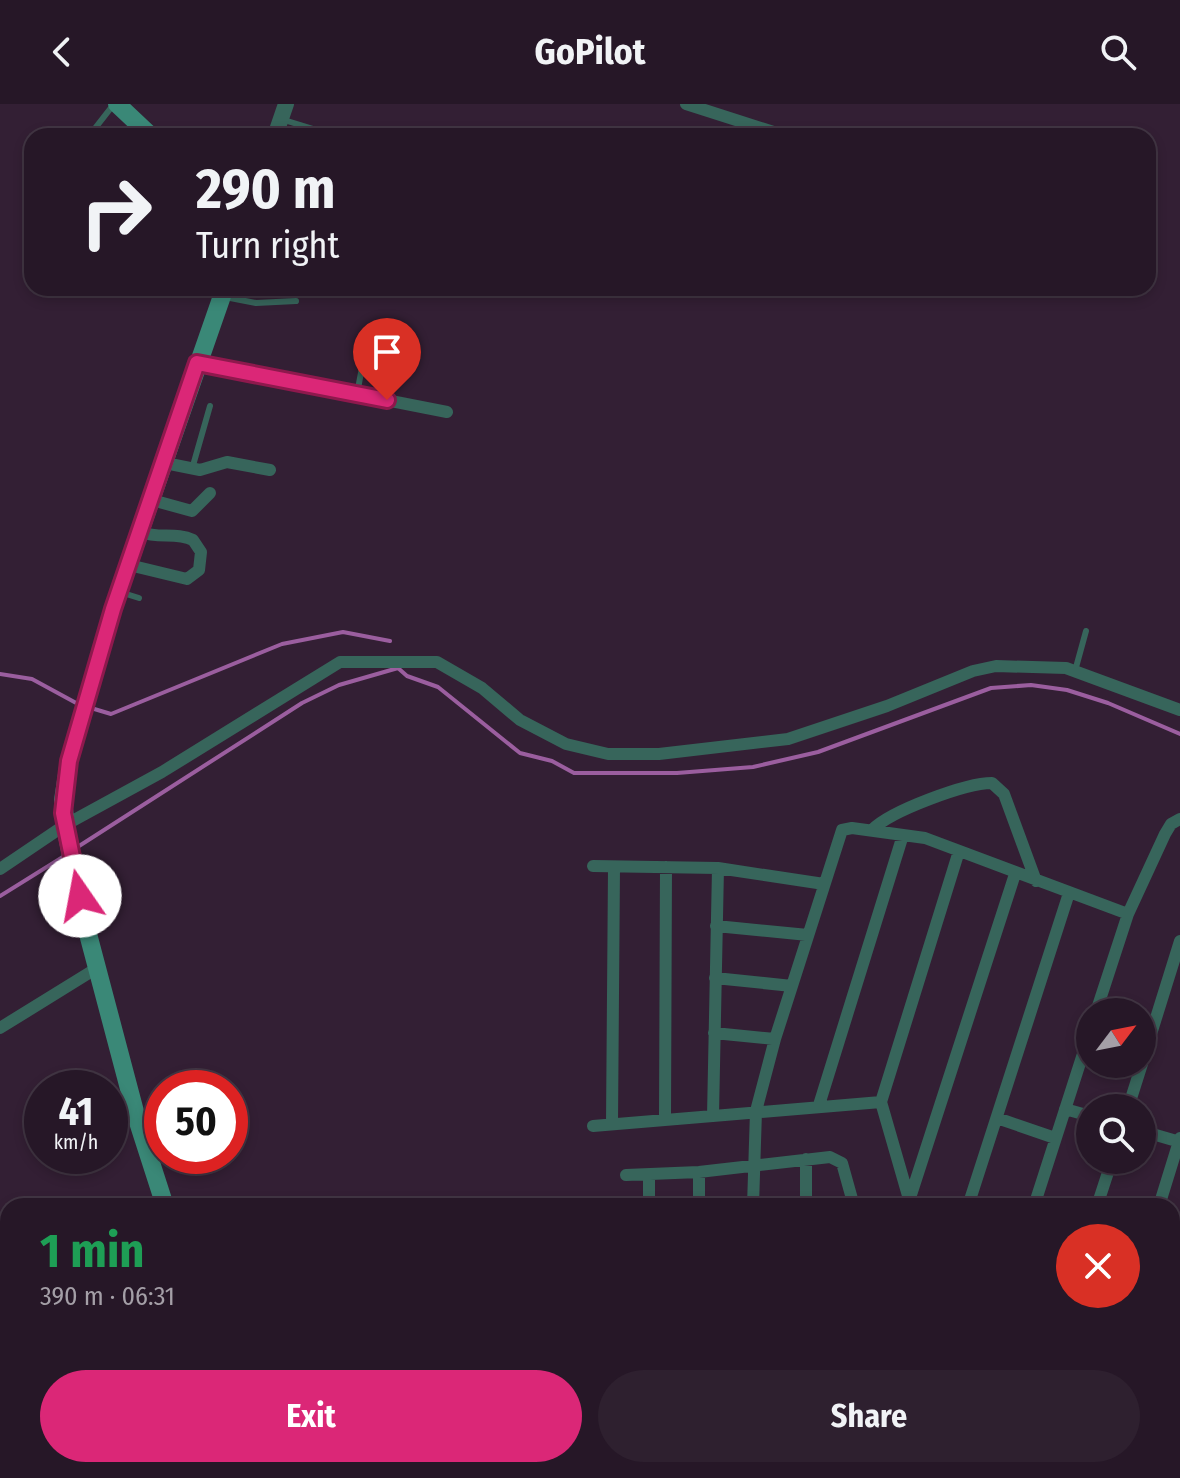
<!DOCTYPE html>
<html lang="en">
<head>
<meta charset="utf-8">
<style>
	body { margin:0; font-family:"Fira Sans Condensed",sans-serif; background:#2e202f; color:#f1f3f6; height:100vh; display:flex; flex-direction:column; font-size:30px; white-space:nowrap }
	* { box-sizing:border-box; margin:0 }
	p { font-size:26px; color:#a49fa7 }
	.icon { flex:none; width:44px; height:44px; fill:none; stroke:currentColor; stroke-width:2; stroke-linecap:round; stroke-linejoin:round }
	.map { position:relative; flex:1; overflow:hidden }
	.drawer { position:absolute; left:0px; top:1094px; width:1180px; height:280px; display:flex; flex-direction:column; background:#261727; border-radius:24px 24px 0 0; box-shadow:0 4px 12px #0003,0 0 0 2px #423644 }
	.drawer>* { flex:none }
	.hud { position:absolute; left:24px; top:24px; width:1132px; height:168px; border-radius:24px; box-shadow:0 4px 12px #0003,0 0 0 2px #423644; background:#261727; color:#f1f3f6; overflow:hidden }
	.needle { width:52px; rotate:58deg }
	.tools { position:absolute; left:1076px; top:894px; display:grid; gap:16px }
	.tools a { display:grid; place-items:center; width:80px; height:80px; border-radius:50%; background:#261727; box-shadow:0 4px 12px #0003,0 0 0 2px #423644; font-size:40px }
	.speed { position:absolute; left:24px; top:966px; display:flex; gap:16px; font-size:40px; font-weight:700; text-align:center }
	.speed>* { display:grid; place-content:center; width:104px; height:104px; border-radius:50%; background:#261727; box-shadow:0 4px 12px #0003,0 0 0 2px #423644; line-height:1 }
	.speed small { font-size:20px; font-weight:400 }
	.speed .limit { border:12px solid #d22; background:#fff; color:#111 }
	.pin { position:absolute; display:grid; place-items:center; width:68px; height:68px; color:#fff; margin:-82px -34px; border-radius:50% 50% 50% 0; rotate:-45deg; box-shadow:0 0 8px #0007 }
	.pin .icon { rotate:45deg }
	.me { position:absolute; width:88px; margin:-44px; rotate:348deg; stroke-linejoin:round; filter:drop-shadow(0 0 6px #0008) }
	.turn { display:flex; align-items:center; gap:28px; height:168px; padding:0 40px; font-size:36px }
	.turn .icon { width:104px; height:104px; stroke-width:2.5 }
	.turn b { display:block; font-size:56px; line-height:68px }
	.round { display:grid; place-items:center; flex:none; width:84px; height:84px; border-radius:42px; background:#2e202f }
	.head { display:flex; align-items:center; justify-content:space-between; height:136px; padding:0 40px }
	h1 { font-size:48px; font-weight:700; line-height:60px; color:#1e9e55 }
	.cta { display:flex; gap:16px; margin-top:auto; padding:16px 40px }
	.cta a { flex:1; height:92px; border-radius:48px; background:#db2777; color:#fff; font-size:32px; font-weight:700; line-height:92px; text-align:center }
	.cta a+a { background:#2e202f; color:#f1f3f6 }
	header { display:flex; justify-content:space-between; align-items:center; height:104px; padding:0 40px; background:#261727; font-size:36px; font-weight:700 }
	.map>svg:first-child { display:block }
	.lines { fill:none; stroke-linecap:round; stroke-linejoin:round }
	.stream { stroke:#9b5e9f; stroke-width:4 }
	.service { stroke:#37655b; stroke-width:6 }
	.minor { stroke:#37655b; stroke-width:12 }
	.tertiary { stroke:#37655b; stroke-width:16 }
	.secondary { stroke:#3a8877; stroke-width:18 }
	.route-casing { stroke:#8e194d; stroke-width:20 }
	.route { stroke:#db2777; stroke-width:14 }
</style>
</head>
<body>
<header><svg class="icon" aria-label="back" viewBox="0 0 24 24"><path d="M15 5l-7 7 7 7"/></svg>GoPilot<svg class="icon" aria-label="search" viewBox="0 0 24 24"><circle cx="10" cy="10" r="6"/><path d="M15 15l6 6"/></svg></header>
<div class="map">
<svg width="1180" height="1374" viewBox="0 0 1180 1374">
	<rect width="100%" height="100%" fill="#331f34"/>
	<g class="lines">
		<!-- stream -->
		<path class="stream" d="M 0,570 L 32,575 L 78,600
			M 91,604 L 111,610 L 282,540 L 343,528 L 390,537
			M 76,744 L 302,599 L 339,581 L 398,564 L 407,572 L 438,583 L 520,649 L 552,657 L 574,669 L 677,669 L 753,663 L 818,648 L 991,584 L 1031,581 L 1067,586 L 1108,599 L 1180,630
			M 0,792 L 66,751"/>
		<!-- service -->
		<path class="service" d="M 284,16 L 336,32
			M 89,32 L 114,0
			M 225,193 L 256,199 L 296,197
			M 357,290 L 363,258
			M 192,365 L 210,302
			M 123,489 L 139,494
			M 1075,567 L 1086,527"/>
		<!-- minor -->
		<path class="minor" d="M 686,0 L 786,32
			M 197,259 L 447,308
			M 165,359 L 200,366 L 227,358 L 270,366
			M 152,396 L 192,407 L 210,389
			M 129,461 L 187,475 L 199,466 L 201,448 L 193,436 C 176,428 158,435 141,428
			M 872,726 C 890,707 966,679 992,679 L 1004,690 L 1036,777
			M 593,762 L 718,764 L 824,780
			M 0,765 L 65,721 L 162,668 L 340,558 L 437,558 L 482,584 L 520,616 L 566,640 L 608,650 L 659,650 L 788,635 L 887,602 L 973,567 L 996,562 L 1066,564 L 1180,606
			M 716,822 L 808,831
			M 715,874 L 792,882
			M 1096,908 L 1128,810 L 1165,730 L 1171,720 L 1180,715
			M 0,924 L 97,864
			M 714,929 L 775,935
			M 1142,959 L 1180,837
			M 819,1001 L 903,731
			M 1128,1004 L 1142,960
			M 1065,1005 L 1090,1012
			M 713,1012 L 718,764
			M 997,1014 L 1055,1034
			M 665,1015 L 666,763
			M 612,1019 L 614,764
			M 593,1022 L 881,998
			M 1142,1027 L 1180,1038
			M 699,1068 L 699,1102
			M 626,1071 L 699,1068 L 830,1053 L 842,1059 L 854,1102
			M 910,1094 L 1015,770
			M 649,1102 L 649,1072
			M 753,1102 L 756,1007 L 775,935 L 842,726 L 852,724 L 925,734 L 1128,810
			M 806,1102 L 806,1055
			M 911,1102 L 881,998 L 959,747
			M 968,1102 L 1069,789
			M 1034,1102 L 1090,928
			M 1097,1102 L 1112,1056
			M 1159,1102 L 1180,1034
			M 1172,1261 L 1180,1235
			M 678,1366 L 688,1374
			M 699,1366 L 699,1374
			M 753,1366 L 753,1374
			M 806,1366 L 806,1374
			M 858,1366 L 864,1374
			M 923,1366 L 923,1374
			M 1036,1366 L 1055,1374
			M 548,1374 L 556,1366
			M 630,1374 L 636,1366
			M 1076,1374 L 1079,1366
			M 1137,1374 L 1140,1366"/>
		<!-- tertiary -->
		<path class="tertiary" d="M 275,32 L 286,0"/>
		<!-- secondary -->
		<path class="secondary" d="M 117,0 L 151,32
			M 165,1102 L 137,1015 L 83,811 L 67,732 L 63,696 L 69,657 L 113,505 L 222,192 L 220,184
			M 268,1366 L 272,1374"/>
	</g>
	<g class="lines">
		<defs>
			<path id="route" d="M 80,792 L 63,709 L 69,657 L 113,505 L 197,259 L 387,296"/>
		</defs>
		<!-- route casing -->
		<use href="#route" class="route-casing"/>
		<!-- route -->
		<use href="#route" class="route"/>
	</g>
</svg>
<div class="tools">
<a><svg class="needle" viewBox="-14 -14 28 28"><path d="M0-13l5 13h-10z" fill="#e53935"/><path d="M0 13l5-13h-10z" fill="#a49fa7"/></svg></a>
<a><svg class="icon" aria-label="search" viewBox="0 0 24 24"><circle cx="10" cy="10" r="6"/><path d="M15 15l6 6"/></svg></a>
</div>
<div class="speed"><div>41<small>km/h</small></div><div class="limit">50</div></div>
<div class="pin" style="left:387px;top:296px;background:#d93025"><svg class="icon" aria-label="arrive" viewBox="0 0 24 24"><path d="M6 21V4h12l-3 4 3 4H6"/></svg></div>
<svg class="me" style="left:80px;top:792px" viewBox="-20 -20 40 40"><circle r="19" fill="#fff"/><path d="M0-13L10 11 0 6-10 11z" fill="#db2777"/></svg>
<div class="hud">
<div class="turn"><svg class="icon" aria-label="right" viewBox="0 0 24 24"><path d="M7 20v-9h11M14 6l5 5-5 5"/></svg><div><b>290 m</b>Turn right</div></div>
</div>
<section class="drawer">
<div class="head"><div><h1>1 min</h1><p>390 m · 06:31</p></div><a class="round" style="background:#d93025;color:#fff"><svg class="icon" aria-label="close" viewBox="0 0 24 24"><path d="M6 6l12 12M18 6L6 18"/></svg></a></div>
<div class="cta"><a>Exit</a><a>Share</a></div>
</section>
</div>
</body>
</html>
